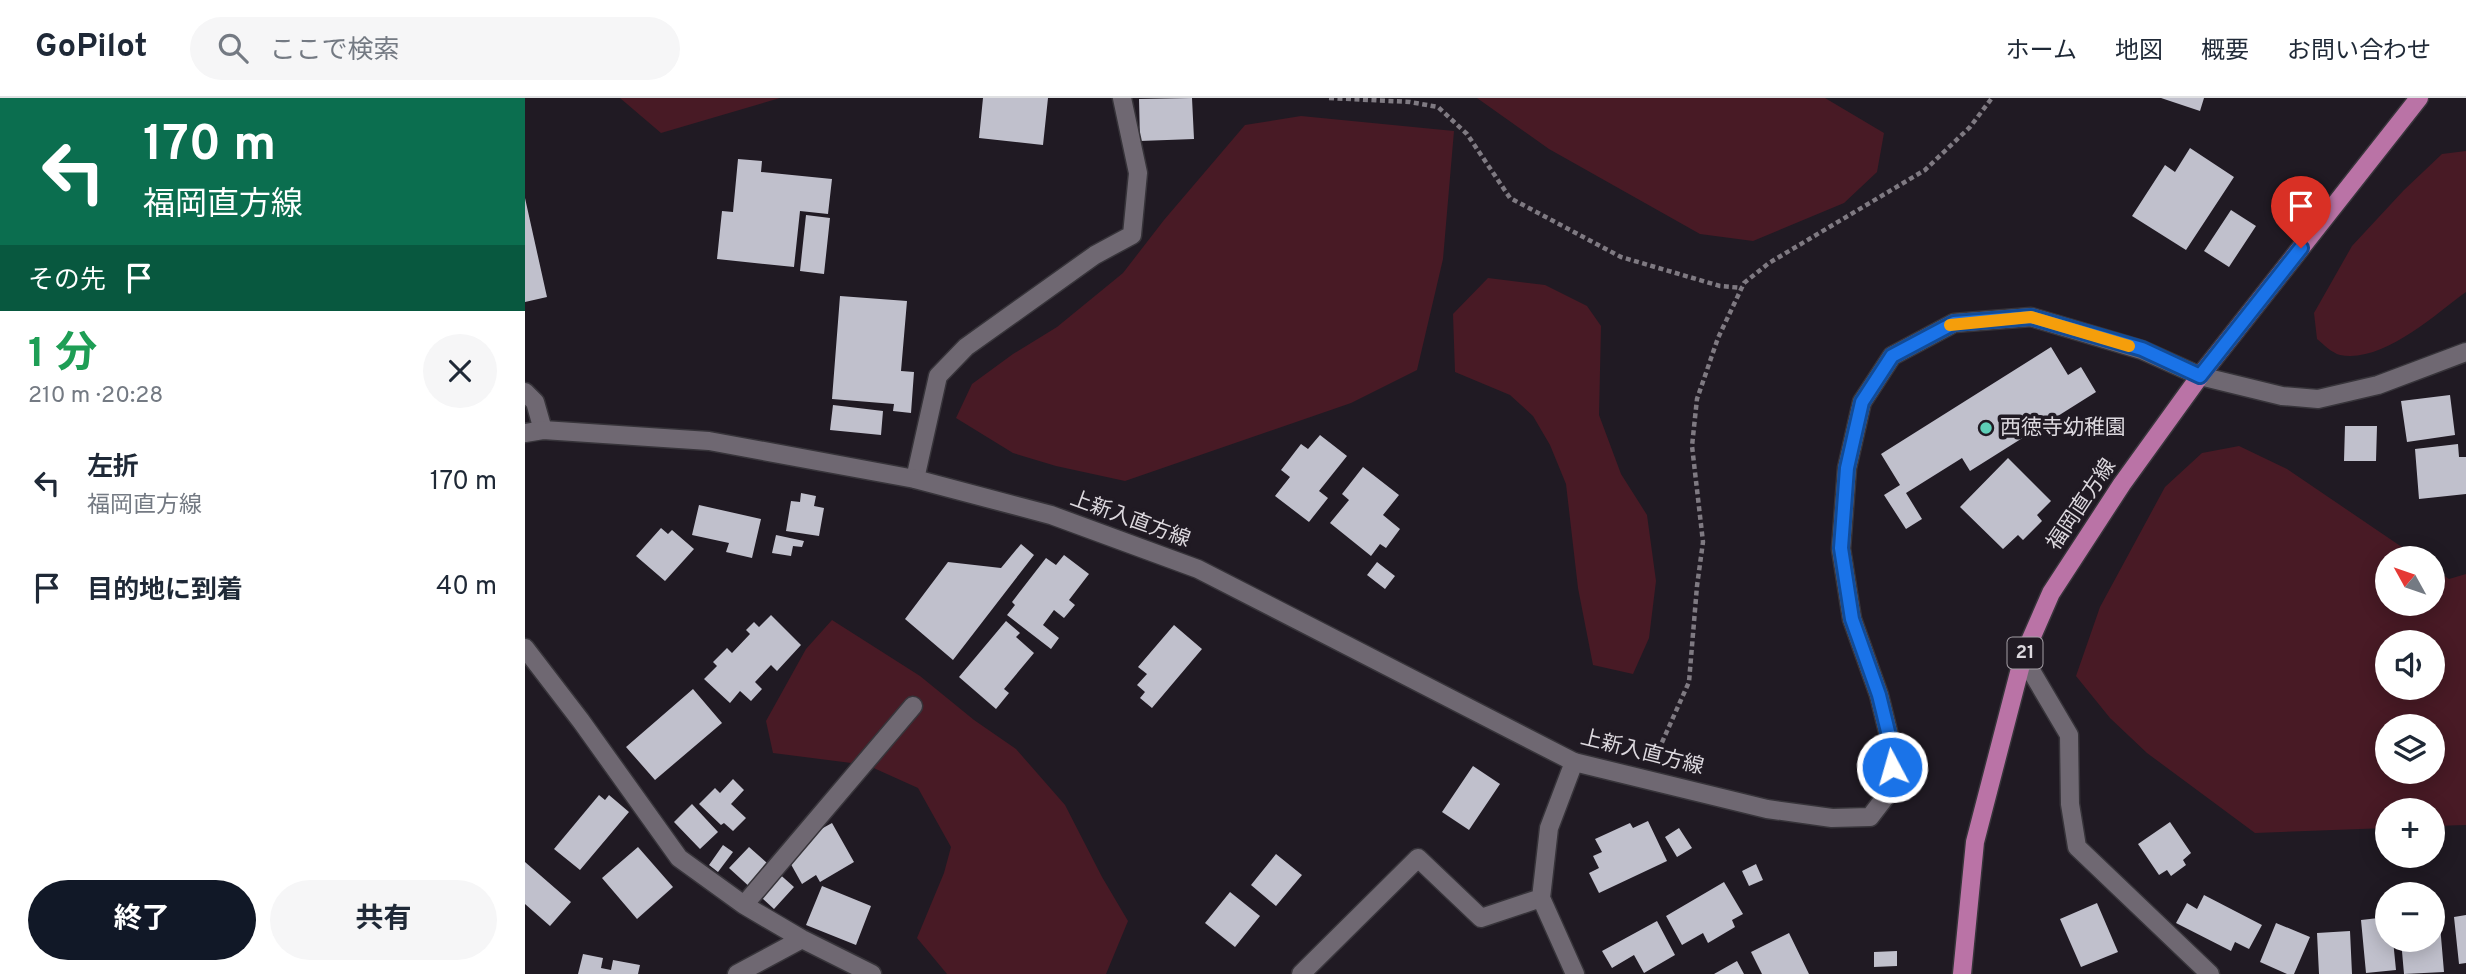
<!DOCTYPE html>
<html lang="ja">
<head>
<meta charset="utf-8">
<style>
	body { margin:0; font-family:Overpass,"Noto Sans JP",sans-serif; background:#f6f6f7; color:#1f2937; height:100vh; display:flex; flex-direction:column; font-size:26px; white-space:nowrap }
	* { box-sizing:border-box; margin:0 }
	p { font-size:23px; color:#747a83 }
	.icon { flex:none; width:38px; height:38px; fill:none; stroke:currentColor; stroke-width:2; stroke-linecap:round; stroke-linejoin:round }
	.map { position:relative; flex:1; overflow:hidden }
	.panel { display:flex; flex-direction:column; background:#fff; width:525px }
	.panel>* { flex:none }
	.hud { background:#0b6e4f; color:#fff; overflow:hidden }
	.needle { width:46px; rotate:310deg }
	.tools { position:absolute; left:1850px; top:448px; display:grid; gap:14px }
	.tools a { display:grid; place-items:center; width:70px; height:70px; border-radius:50%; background:#fff; box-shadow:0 4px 18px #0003; font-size:35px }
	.pin { position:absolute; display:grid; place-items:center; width:60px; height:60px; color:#fff; margin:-72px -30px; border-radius:50% 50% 50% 0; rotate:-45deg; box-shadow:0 0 7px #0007 }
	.pin .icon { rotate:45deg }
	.me { position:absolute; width:77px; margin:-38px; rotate:354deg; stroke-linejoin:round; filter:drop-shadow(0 0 5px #0008) }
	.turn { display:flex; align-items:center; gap:24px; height:147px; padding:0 28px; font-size:32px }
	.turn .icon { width:91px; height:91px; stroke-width:2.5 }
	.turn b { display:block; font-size:49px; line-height:60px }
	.then { display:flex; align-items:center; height:66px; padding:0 28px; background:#0003; gap:14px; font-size:26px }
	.round { display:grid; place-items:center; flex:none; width:74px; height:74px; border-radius:37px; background:#f6f6f7 }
	.head { display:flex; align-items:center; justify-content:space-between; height:119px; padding:0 28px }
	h1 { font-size:42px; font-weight:700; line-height:52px; color:#1e9e55 }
	.action { display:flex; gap:14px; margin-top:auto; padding:14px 28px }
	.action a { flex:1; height:80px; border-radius:42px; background:#111827; color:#fff; font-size:28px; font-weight:700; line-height:80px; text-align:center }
	.action a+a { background:#f6f6f7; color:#1f2937 }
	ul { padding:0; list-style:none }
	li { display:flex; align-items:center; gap:21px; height:105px; padding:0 28px }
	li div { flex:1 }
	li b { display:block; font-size:26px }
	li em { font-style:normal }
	header { display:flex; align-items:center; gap:42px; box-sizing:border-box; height:98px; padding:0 35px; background:#fff; border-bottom:2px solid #e0e1e3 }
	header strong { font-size:33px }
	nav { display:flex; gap:38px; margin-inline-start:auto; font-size:24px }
	.search { width:490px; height:63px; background:#f6f6f7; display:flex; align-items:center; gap:18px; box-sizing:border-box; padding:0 24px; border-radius:38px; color:#747a83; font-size:26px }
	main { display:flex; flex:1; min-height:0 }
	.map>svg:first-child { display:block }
	.green { fill:#481a25; fill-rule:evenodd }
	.building { fill:#c0c0cc }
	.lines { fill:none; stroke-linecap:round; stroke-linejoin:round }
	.street-casing { stroke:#37343a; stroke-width:21 }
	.secondary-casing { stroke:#37343a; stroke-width:21 }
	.primary-casing { stroke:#37343a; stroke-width:21 }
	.path { stroke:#7f7a82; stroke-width:4.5; stroke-dasharray:5 3.5; stroke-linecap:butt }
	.street { stroke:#6f6872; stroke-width:18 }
	.secondary { stroke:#6f6872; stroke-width:18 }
	.primary { stroke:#ba73a6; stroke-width:18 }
	.route-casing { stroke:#114b97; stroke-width:18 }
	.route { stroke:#1a73e8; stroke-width:12 }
	.slow { stroke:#f59e0b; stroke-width:12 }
	.poi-dot { fill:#5eceb7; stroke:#201a23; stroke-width:2.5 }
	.labels { text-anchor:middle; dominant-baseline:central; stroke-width:7; stroke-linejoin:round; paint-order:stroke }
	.shield { fill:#201a23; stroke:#a49fa6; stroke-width:2 }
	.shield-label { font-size:19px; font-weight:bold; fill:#dcd8de }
	.poi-label { font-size:21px; fill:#dcd8de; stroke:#201a23; text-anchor:start }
	.street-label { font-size:21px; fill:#dcd8de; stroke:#201a23 }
</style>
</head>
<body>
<header>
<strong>GoPilot</strong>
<div class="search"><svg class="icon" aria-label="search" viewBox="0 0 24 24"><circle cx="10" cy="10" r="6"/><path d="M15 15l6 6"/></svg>ここで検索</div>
<nav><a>ホーム</a><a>地図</a><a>概要</a><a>お問い合わせ</a></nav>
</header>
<main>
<section class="panel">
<div class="hud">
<div class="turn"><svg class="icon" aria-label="left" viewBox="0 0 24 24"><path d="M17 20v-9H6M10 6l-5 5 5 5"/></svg><div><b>170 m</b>福岡直方線</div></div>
<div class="then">その先<svg class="icon" aria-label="arrive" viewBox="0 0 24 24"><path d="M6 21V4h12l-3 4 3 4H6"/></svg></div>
</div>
<div class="head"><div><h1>1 分</h1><p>210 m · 20:28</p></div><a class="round"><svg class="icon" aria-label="close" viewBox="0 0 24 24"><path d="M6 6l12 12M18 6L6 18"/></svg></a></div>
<ul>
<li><svg class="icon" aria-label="left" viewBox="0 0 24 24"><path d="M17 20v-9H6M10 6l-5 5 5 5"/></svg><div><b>左折</b><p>福岡直方線</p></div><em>170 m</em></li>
<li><svg class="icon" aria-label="arrive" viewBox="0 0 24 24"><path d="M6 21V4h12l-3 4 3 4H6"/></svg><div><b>目的地に到着</b></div><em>40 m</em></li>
</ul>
<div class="action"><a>終了</a><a>共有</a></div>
</section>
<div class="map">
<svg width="1941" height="876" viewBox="0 0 1941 876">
	<rect width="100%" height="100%" fill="#201a23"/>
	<!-- green -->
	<path class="green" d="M 95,0 L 255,0 L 136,35 Z
		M 952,0 L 1300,0 L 1359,35 L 1352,74 L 1319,105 L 1228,143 L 1175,136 L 1024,51 Z
		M 776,18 L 929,33 L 918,161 L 892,272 L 826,305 L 600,383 L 531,368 L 488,355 L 431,320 L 447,286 L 488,256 L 532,229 L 598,175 L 639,122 L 720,27 Z
		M 1941,53 L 1941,194 C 1908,218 1858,265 1815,257 C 1807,255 1798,246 1792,241 L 1789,215 L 1827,148 L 1879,92 L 1917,56 Z
		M 963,180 L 1020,187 L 1062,208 L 1076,228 L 1074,317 L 1096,376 L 1122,417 L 1131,483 L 1124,540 L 1108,576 L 1068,567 L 1053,490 L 1041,386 L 1025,347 L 1008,318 L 985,297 L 930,274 L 928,216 Z
		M 1714,348 L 1762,371 L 1893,460 L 1862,460 L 1862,506 L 1908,506 L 1908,470 L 1924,481 L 1941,476 L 1941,727 L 1908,728 L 1908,712 L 1862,712 L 1862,730 L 1730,735 L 1622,655 L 1585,620 L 1551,578 L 1575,509 L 1640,389 L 1677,355 ZM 1908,544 L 1908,590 L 1862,590 L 1862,544 ZM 1862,628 L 1908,628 L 1908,674 L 1862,674 Z
		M 307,522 L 395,578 L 449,622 L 491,651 L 540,707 L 577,779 L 603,823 L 581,876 L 422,876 L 392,840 L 419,775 L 426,749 L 393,690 L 342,667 L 248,655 L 241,623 L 281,551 Z"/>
	<!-- building -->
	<path class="building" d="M 458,0 L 523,0 L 518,47 L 454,40 Z
		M 667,0 L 669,41 L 615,43 L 614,1 Z
		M 1636,0 L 1679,0 L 1675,13 Z
		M 1665,50 L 1709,79 L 1661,152 L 1607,118 L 1640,67 L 1650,74 Z
		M 213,61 L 237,63 L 236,74 L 307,81 L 303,116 L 275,113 L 269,169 L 192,161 L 197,113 L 208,114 Z
		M 0,100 L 22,199 L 0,204 Z
		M 1706,112 L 1731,128 L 1704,169 L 1679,153 Z
		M 281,117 L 305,120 L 299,176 L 275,173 Z
		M 315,198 L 382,203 L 376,273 L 389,274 L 386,315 L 368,313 L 369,306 L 307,301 Z
		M 1526,249 L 1543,277 L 1556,269 L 1571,294 L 1445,373 L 1437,360 L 1381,395 L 1397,421 L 1381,431 L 1359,397 L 1375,387 L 1356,356 Z
		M 1925,297 L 1930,337 L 1882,344 L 1876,303 Z
		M 308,307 L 358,313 L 356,337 L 305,332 Z
		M 1820,328 L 1852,328 L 1851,363 L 1819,363 Z
		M 795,337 L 822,358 L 794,393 L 803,400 L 784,424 L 750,398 L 765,379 L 756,372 L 776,346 L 783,351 Z
		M 1933,346 L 1934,359 L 1941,359 L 1941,396 L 1894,401 L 1890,351 Z
		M 1483,360 L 1526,403 L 1512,417 L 1517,423 L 1498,442 L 1493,437 L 1478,451 L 1435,409 Z
		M 838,369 L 874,397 L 858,417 L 875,431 L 861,450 L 855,446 L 846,458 L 805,425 L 824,402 L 817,396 Z
		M 276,395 L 291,398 L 289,408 L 299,410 L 294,438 L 261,433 L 266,403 L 275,404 Z
		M 174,407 L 236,421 L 227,460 L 201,454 L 204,445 L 167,437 Z
		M 136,430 L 143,436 L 147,432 L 169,451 L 140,483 L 111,458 Z
		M 251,437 L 279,443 L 277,449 L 268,448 L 266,458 L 247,455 Z
		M 496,446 L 509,457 L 428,562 L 380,521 L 423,464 L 476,470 Z
		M 539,457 L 564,476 L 544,502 L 550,507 L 539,520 L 529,512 L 518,527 L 534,540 L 526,551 L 482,517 L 490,507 L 487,504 L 521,460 L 531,467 Z
		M 852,464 L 870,478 L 860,491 L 842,477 Z
		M 246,517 L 276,547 L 252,573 L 246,567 L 230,584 L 237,591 L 226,603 L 215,593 L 205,605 L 179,581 L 192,568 L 188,564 L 202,550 L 207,555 L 225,536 L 221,532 L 229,524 L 234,529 Z
		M 481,523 L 495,535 L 491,539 L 509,555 L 479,591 L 484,595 L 471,611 L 434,579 Z
		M 649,527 L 677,551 L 627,610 L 615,600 L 620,594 L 612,587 L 622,576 L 613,569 Z
		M 168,591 L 197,625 L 130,682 L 101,649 Z
		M 948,668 L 975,686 L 944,732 L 917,714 Z
		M 208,681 L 219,692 L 206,706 L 221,720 L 208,733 L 199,725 L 196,727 L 174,706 L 190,690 L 195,695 Z
		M 74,697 L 80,702 L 84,697 L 104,714 L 55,772 L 29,751 Z
		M 167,706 L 193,734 L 175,751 L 149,724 Z
		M 1123,723 L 1142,763 L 1074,795 L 1064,775 L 1074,770 L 1068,758 L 1077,754 L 1070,741 L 1105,725 L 1108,730 Z
		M 1645,724 L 1666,755 L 1658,762 L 1661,767 L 1646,778 L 1642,772 L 1634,777 L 1613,746 Z
		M 307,725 L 329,764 L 295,784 L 291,777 L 277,786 L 258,752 Z
		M 1154,730 L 1167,750 L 1152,759 L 1140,739 Z
		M 198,747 L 208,754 L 193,774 L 184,767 Z
		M 113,749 L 148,789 L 112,821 L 77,780 Z
		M 224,749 L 269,789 L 249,811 L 204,770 Z
		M 751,756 L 777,777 L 751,808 L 726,787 Z
		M 0,764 L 46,804 L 25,828 L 0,806 Z
		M 1231,766 L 1238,782 L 1224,788 L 1217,773 Z
		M 1199,784 L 1218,816 L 1207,822 L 1210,829 L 1183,845 L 1178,835 L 1157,847 L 1141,818 Z
		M 297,788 L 346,808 L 331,847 L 281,827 Z
		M 705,794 L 735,818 L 710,849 L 680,825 Z
		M 1679,797 L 1737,827 L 1724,851 L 1710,844 L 1706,853 L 1651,825 L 1662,805 L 1672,811 Z
		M 1572,805 L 1593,854 L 1556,869 L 1535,821 Z
		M 1941,817 L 1941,865 L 1934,866 L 1929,819 Z
		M 1862,819 L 1862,842 L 1868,842 L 1871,872 L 1841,875 L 1836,822 Z
		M 1132,823 L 1150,857 L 1119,875 L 1109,857 L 1087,870 L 1077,853 Z
		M 1751,825 L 1785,839 L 1769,876 L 1762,876 L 1735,864 Z
		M 1915,827 L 1919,874 L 1879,876 L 1876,842 L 1908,842 L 1908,828 Z
		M 1825,833 L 1827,876 L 1794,876 L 1792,835 Z
		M 1264,835 L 1284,876 L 1237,876 L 1226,854 Z
		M 1372,853 L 1372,868 L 1349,869 L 1349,854 Z
		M 58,856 L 78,860 L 76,870 L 86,872 L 88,862 L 115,867 L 113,876 L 53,876 Z
		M 1212,863 L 1219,876 L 1189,876 Z"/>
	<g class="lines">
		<defs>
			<path id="street" d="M 0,294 L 10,304 L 18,332
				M 390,381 L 413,278 L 441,249 L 570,157 L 607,137 L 613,75 L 597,0
				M 0,550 L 56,623 L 154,760 L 219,807 L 277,841 L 347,876
				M 1498,559 L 1544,637 L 1545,706 L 1552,749 L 1685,876
				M 1049,664 L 1024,730 L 1016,800 L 1050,876
				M 219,807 L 388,608
				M 212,876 L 277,841
				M 776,876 L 893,760 L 956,820 L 1016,800"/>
			<path id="secondary" d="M 0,335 L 18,332 L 184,343 L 390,381 L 526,417 L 673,471 L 1049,664 L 1242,711 L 1307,720 L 1345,719 L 1368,689 L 1367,650 L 1354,597 L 1327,521 L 1316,451 L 1322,370 L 1337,304 L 1367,258 L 1429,225 L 1506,219 L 1617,252 L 1675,278 L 1757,298 L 1793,301 L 1853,287 L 1941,254"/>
			<path id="primary" d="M 1437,876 L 1450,744 L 1498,559 L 1526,495 L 1597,386 L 1675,278 L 1894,0"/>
		</defs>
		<!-- street casing -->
		<use href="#street" class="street-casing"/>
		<!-- secondary casing -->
		<use href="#secondary" class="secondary-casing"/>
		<!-- primary casing -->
		<use href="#primary" class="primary-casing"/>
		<!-- path -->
		<path class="path" d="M 804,0 L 885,4 L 913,9 L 942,36 L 985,100 L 1096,159 L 1195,188 L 1217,190
			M 1130,660 L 1164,584 L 1172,488 L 1178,444 L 1167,348 L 1172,301 L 1193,240 L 1219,185 L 1244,165 L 1400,72 L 1445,29 L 1467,0"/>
		<!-- street -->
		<use href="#street" class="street"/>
		<!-- secondary -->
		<use href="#secondary" class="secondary"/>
		<!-- primary -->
		<use href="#primary" class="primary"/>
	</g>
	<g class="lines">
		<defs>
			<path id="route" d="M 1367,669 L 1367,650 L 1354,597 L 1327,521 L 1316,450 L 1322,370 L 1337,304 L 1367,258 L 1429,225 L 1506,219 L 1617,251 L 1675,278 L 1776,150"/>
		</defs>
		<!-- route casing -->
		<use href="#route" class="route-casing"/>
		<!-- route -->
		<use href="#route" class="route"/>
		<!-- slow -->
		<path class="slow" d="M 1425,227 L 1506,219 L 1604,248"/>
	</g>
	<!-- markers -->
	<circle class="poi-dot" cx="1461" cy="330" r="7"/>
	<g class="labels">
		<!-- shield labels -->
		<rect class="shield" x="1482.5" y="539.5" width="35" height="31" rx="5"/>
		<g class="shield-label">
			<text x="1500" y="555">21</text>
		</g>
		<!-- poi labels -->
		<g class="poi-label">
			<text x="1475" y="330">西徳寺幼稚園</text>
		</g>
		<!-- street labels -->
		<g class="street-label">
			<text transform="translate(1557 407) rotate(-56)">福岡直方線</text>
			<text transform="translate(605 422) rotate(20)">上新入直方線</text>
			<text transform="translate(1117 655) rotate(14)">上新入直方線</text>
		</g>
	</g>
</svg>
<div class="tools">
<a><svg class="needle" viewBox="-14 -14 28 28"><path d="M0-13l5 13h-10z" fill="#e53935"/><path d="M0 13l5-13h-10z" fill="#747a83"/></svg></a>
<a><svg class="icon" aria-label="sound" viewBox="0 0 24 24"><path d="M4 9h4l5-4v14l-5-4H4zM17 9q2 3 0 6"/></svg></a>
<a><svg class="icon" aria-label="layers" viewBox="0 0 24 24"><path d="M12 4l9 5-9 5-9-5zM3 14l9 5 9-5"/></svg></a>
<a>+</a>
<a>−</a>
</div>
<div class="pin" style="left:1776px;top:150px;background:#d93025"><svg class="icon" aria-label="arrive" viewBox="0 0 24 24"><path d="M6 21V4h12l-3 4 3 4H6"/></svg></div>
<svg class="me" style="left:1367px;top:669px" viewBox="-20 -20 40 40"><circle r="17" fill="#1a73e8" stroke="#fff" stroke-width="3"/><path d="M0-11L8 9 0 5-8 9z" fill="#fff"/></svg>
</div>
</main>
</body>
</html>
